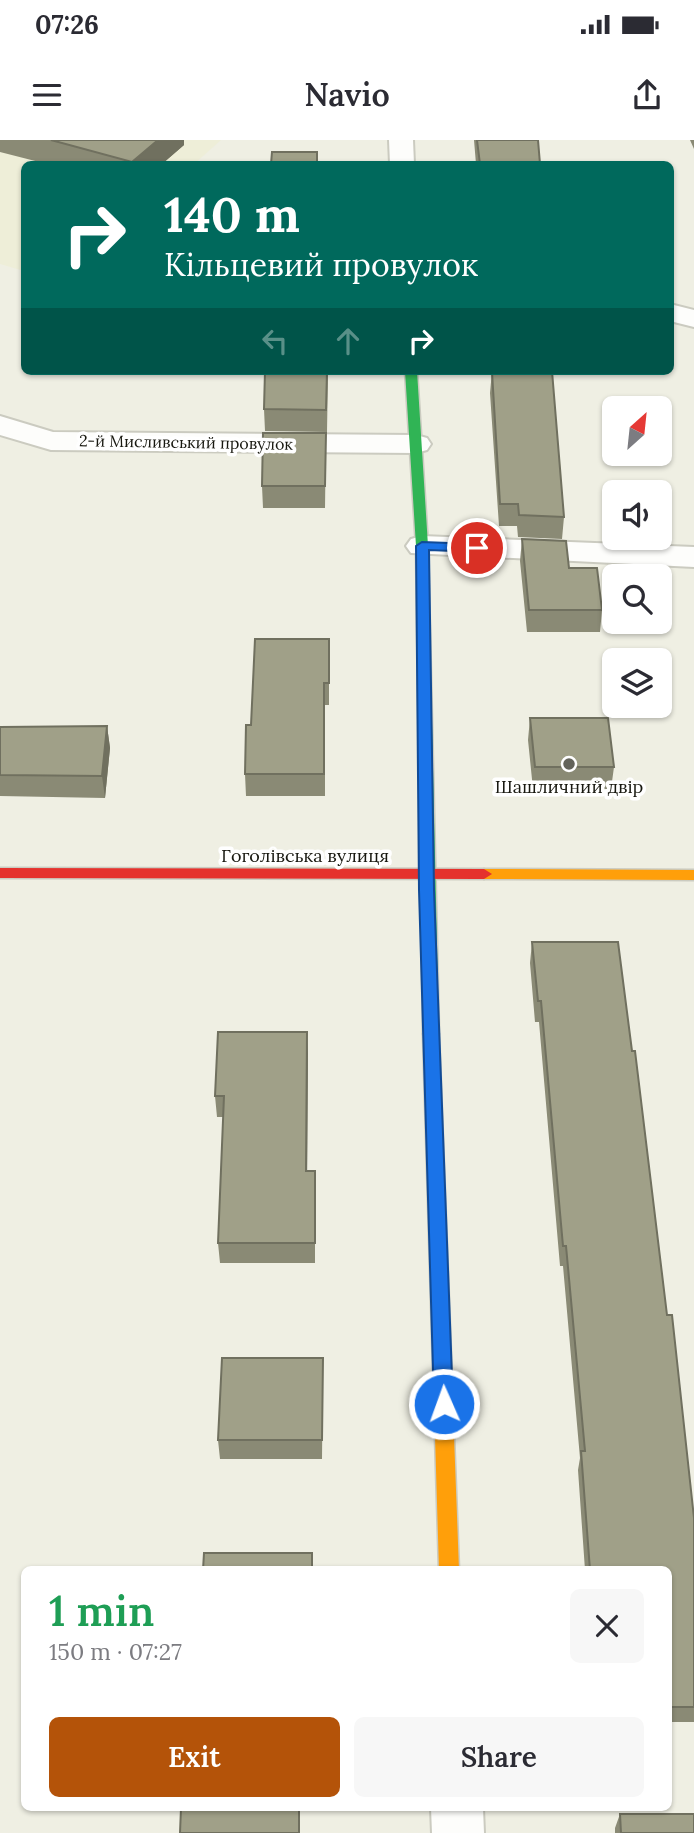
<!DOCTYPE html>
<html lang="en">
<head>
<meta charset="utf-8">
<style>
	body { margin:0; font-family:Lora,serif; background:#f7f7f7; color:#2b2b33; height:100vh; display:flex; flex-direction:column; font-size:26px; white-space:nowrap }
	* { box-sizing:border-box; margin:0 }
	p { font-size:23px; color:#7c7c81 }
	.icon { flex:none; width:38px; height:38px; fill:none; stroke:currentColor; stroke-width:2; stroke-linecap:round; stroke-linejoin:round }
	.map { position:relative; flex:1; overflow:hidden }
	.panel { position:absolute; left:21px; top:1426px; width:651px; height:245px; display:flex; flex-direction:column; background:#fff; border-radius:10px; box-shadow:0 2px 5px #0004 }
	.panel>* { flex:none }
	.top-card { position:absolute; left:21px; top:21px; width:653px; height:214px; border-radius:10px; box-shadow:0 2px 5px #0004; background:#00695c; color:#fff; overflow:hidden }
	.needle { width:46px; rotate:27deg }
	.tools { position:absolute; left:602px; top:256px; display:grid; gap:14px }
	.tools a { display:grid; place-items:center; width:70px; height:70px; border-radius:10px; background:#fff; box-shadow:0 2px 5px #0004; font-size:35px }
	.pin { position:absolute; display:grid; place-items:center; width:60px; height:60px; color:#fff; margin:-30px; border:4px solid #fff; border-radius:50%; box-shadow:0 2px 7px #0007 }
	.me { position:absolute; width:77px; margin:-38px; rotate:358deg; stroke-linejoin:round; filter:drop-shadow(0 0 5px #0008) }
	.turn { display:flex; align-items:center; gap:24px; height:147px; padding:0 28px; font-size:32px }
	.turn .icon { width:91px; height:91px; stroke-width:2.5 }
	.turn b { display:block; font-size:49px; line-height:60px }
	.lanes { display:flex; align-items:center; height:66px; padding:0 28px; background:#0003; justify-content:center; gap:35px; direction:ltr }
	.lanes .off { opacity:.35 }
	.round { display:grid; place-items:center; flex:none; width:74px; height:74px; border-radius:10px; background:#f7f7f7 }
	.summary { display:flex; align-items:center; justify-content:space-between; height:119px; padding:0 28px }
	h1 { font-size:42px; font-weight:600; line-height:52px; color:#1e9e55 }
	.action { display:flex; gap:14px; margin-top:auto; padding:14px 28px }
	.action a { flex:1; height:80px; border-radius:10px; background:#b45309; color:#fff; font-size:28px; font-weight:600; line-height:80px; text-align:center }
	.action a+a { background:#f7f7f7; color:#2b2b33 }
	.status { display:flex; justify-content:space-between; align-items:center; height:49px; padding:0 35px; background:#fff; direction:ltr }
	.status svg { height:19px; fill:currentColor }
	header { display:flex; justify-content:space-between; align-items:center; height:91px; padding:0 28px; background:#fff; font-size:32px; font-weight:600 }
	.map>svg:first-child { display:block }
	.built { fill:#eeeed8 }
	.lines { fill:none; stroke-linecap:round; stroke-linejoin:round }
	.street-casing { stroke:#cbcbc0; stroke-width:4 }
	.fast-casing { stroke:#cbcbc0; stroke-width:3 }
	.slow-casing { stroke:#cbcbc0; stroke-width:3 }
	.jam-casing { stroke:#cbcbc0; stroke-width:3 }
	.street { fill:#fdfdfb; fill-rule:evenodd }
	.fast { fill:#30b455; fill-rule:evenodd }
	.slow { fill:#ff9f0a; fill-rule:evenodd }
	.jam { fill:#e5322d; fill-rule:evenodd }
	.wall { fill:#8a8a75 }
	.shaded-wall { fill:#70705f }
	.building { fill:#a0a088; stroke:#70705f; stroke-width:2 }
	.route { fill:#1a73e8; stroke:#114b97; stroke-width:2 }
	.poi-dot { fill:#63635a; stroke:#fff; stroke-width:2.5 }
	.labels { text-anchor:middle; dominant-baseline:central; stroke-width:7; stroke-linejoin:round; paint-order:stroke }
	.far-street-label { font-size:16px; fill:#181810; stroke:#fff }
	.poi-label { font-size:18px; fill:#181810; stroke:#fff }
	.street-label { font-size:18px; fill:#181810; stroke:#fff }
</style>
</head>
<body>
<div class="status"><b>07:26</b><svg viewBox="0 0 49 12"><path d="M0 12V9h3v3zM5 12V6h3v6zM10 12V3h3v9zM15 12V0h3v12zM26 1h20v11H26zM47 4h2v5h-2z"/></svg></div>
<header><svg class="icon" aria-label="menu" viewBox="0 0 24 24"><path d="M4 6h16M4 12h16M4 18h16"/></svg>Navio<svg class="icon" aria-label="share" viewBox="0 0 24 24"><path d="M12 15V3M7 8l5-5 5 5M5 13v7h14v-7"/></svg></header>
<div class="map">
<svg width="694" height="1693" viewBox="0 0 694 1693">
	<rect width="100%" height="100%" fill="#efefe3"/>
	<!-- built -->
	<path class="built" d="M 0,0 L 221,0 L 194,24 L 24,24 L 24,131 L 0,124 Z"/>
	<g class="lines">
		<defs>
			<path id="street" d="M 389,0 L 413,0 L 414,24 L 390,24 Z
				M 670,164 L 694,170 L 694,187 L 670,181 Z
				M 0,276 L 53,292 L 416,295 L 427,298 L 431,304 L 427,310 L 416,313 L 51,310 L 0,295 Z
				M 422,396 L 694,407 L 694,427 L 411,413 L 406,406 L 411,399 Z
				M 431,1668 L 483,1668 L 484,1693 L 432,1693 Z"/>
			<path id="fast" d="M 405,231 L 417,231 L 428,406 L 439,894 L 437,898 L 425,898 L 423,894 L 416,406 Z"/>
			<path id="slow" d="M 484,729 L 694,730 L 694,740 L 484,739 L 476,734 Z
				M 431,888 L 437,890 L 439,894 L 459,1430 L 439,1430 L 423,894 L 425,890 Z"/>
			<path id="jam" d="M 0,728 L 484,729 L 492,734 L 484,739 L 0,738 Z"/>
		</defs>
		<!-- street casing -->
		<use href="#street" class="street-casing"/>
		<!-- fast casing -->
		<use href="#fast" class="fast-casing"/>
		<!-- slow casing -->
		<use href="#slow" class="slow-casing"/>
		<!-- jam casing -->
		<use href="#jam" class="jam-casing"/>
		<!-- street -->
		<use href="#street" class="street"/>
		<!-- fast -->
		<use href="#fast" class="fast"/>
		<!-- slow -->
		<use href="#slow" class="slow"/>
		<!-- jam -->
		<use href="#jam" class="jam"/>
	</g>
	<!-- wall -->
	<path class="wall" d="M 0,0 L 184,0 L 184,5 L 162,24 L 47,24 L 0,12 Z
		M 474,0 L 538,0 L 540,24 L 476,24 Z
		M 690,0 L 694,0 L 694,9 Z
		M 265,231 L 328,231 L 327,292 L 265,291 L 264,269 Z
		M 492,231 L 552,231 L 564,377 L 562,399 L 518,397 L 517,386 L 499,386 L 490,253 Z
		M 326,293 L 325,368 L 263,368 L 262,346 Z
		M 522,399 L 569,428 L 602,470 L 600,492 L 527,492 L 520,421 Z
		M 329,499 L 329,565 L 325,565 L 325,656 L 246,656 L 245,634 L 251,585 Z
		M 530,578 L 614,627 L 611,649 L 533,649 L 528,600 Z
		M 107,586 L 110,608 L 105,658 L 0,656 L 0,587 Z
		M 532,802 L 632,911 L 694,1378 L 694,1582 L 668,1582 L 668,1430 L 585,1430 L 578,1330 L 580,1318 L 563,1126 L 560,1126 L 539,882 L 535,882 L 530,823 Z
		M 307,892 L 307,1031 L 315,1051 L 315,1123 L 220,1123 L 218,1103 L 223,977 L 217,977 L 215,956 Z
		M 323,1218 L 322,1319 L 220,1319 L 218,1300 Z
		M 620,1674 L 694,1693 L 615,1693 L 615,1688 Z"/>
	<!-- shaded-wall -->
	<path class="shaded-wall" d="M 158,0 L 184,0 L 184,5 L 162,24 L 132,24 L 132,22 Z
		M 107,586 L 110,608 L 105,658 L 102,636 Z
		M 307,892 L 308,913 L 307,1051 L 306,1031 Z"/>
	<!-- building -->
	<path class="building" d="M 51,0 L 158,0 L 132,22 Z
		M 477,0 L 538,0 L 540,24 L 480,24 Z
		M 272,12 L 317,12 L 317,24 L 271,24 Z
		M 265,231 L 327,231 L 326,270 L 264,269 Z
		M 494,231 L 552,231 L 564,377 L 519,375 L 518,364 L 500,364 L 492,232 Z
		M 263,293 L 326,293 L 325,346 L 262,346 Z
		M 522,399 L 566,401 L 569,428 L 597,428 L 602,470 L 529,470 Z
		M 255,499 L 329,499 L 329,543 L 324,543 L 324,634 L 245,634 L 246,585 L 251,585 Z
		M 530,578 L 608,578 L 614,627 L 535,627 Z
		M 107,586 L 102,636 L 0,635 L 0,587 Z
		M 532,802 L 618,802 L 632,911 L 635,911 L 667,1175 L 672,1175 L 694,1378 L 694,1567 L 668,1567 L 668,1430 L 590,1430 L 581,1311 L 585,1311 L 566,1106 L 563,1106 L 541,861 L 538,861 Z
		M 218,892 L 307,892 L 306,1031 L 315,1031 L 315,1103 L 218,1103 L 224,956 L 215,956 Z
		M 222,1218 L 323,1218 L 322,1300 L 218,1300 Z
		M 204,1413 L 312,1413 L 312,1430 L 203,1430 Z
		M 181,1668 L 299,1668 L 299,1693 L 180,1693 Z
		M 620,1674 L 694,1674 L 694,1693 L 621,1693 Z"/>
	<!-- route -->
	<path class="route" d="M 422,402 L 477,404 L 483,408 L 477,412 L 429,410 L 434,750 L 453,1264 L 450,1270 L 444,1272 L 437,1270 L 434,1264 L 419,750 L 416,406 Z"/>
	<!-- markers -->
	<circle class="poi-dot" cx="569" cy="624" r="7"/>
	<g class="labels">
		<!-- far-street labels -->
		<g class="far-street-label">
			<text transform="translate(186 302) rotate(1)">2-й Мисливський провулок</text>
		</g>
		<!-- poi labels -->
		<g class="poi-label">
			<text x="569" y="646">Шашличний двір</text>
		</g>
		<!-- street labels -->
		<g class="street-label">
			<text x="305" y="715">Гоголівська вулиця</text>
		</g>
	</g>
</svg>
<div class="tools">
<a><svg class="needle" viewBox="-14 -14 28 28"><path d="M0-13l5 13h-10z" fill="#e53935"/><path d="M0 13l5-13h-10z" fill="#7c7c81"/></svg></a>
<a><svg class="icon" aria-label="sound" viewBox="0 0 24 24"><path d="M4 9h4l5-4v14l-5-4H4zM17 9q2 3 0 6"/></svg></a>
<a><svg class="icon" aria-label="search" viewBox="0 0 24 24"><circle cx="10" cy="10" r="6"/><path d="M15 15l6 6"/></svg></a>
<a><svg class="icon" aria-label="layers" viewBox="0 0 24 24"><path d="M12 4l9 5-9 5-9-5zM3 14l9 5 9-5"/></svg></a>
</div>
<div class="pin" style="left:477px;top:408px;background:#d93025"><svg class="icon" aria-label="arrive" viewBox="0 0 24 24"><path d="M6 21V4h12l-3 4 3 4H6"/></svg></div>
<svg class="me" style="left:444px;top:1264px" viewBox="-20 -20 40 40"><circle r="17" fill="#1a73e8" stroke="#fff" stroke-width="3"/><path d="M0-11L8 9 0 5-8 9z" fill="#fff"/></svg>
<div class="top-card">
<div class="turn"><svg class="icon" aria-label="right" viewBox="0 0 24 24"><path d="M7 20v-9h11M14 6l5 5-5 5"/></svg><div><b>140 m</b>Кільцевий провулок</div></div>
<div class="lanes"><svg class="icon off" aria-label="left" viewBox="0 0 24 24"><path d="M17 20v-9H6M10 6l-5 5 5 5"/></svg><svg class="icon off" aria-label="ahead" viewBox="0 0 24 24"><path d="M12 20V5M6 11l6-6 6 6"/></svg><svg class="icon" aria-label="right" viewBox="0 0 24 24"><path d="M7 20v-9h11M14 6l5 5-5 5"/></svg></div>
</div>
<section class="panel">
<div class="summary"><div><h1>1 min</h1><p>150 m · 07:27</p></div><a class="round"><svg class="icon" aria-label="close" viewBox="0 0 24 24"><path d="M6 6l12 12M18 6L6 18"/></svg></a></div>
<div class="action"><a>Exit</a><a>Share</a></div>
</section>
</div>
</body>
</html>
